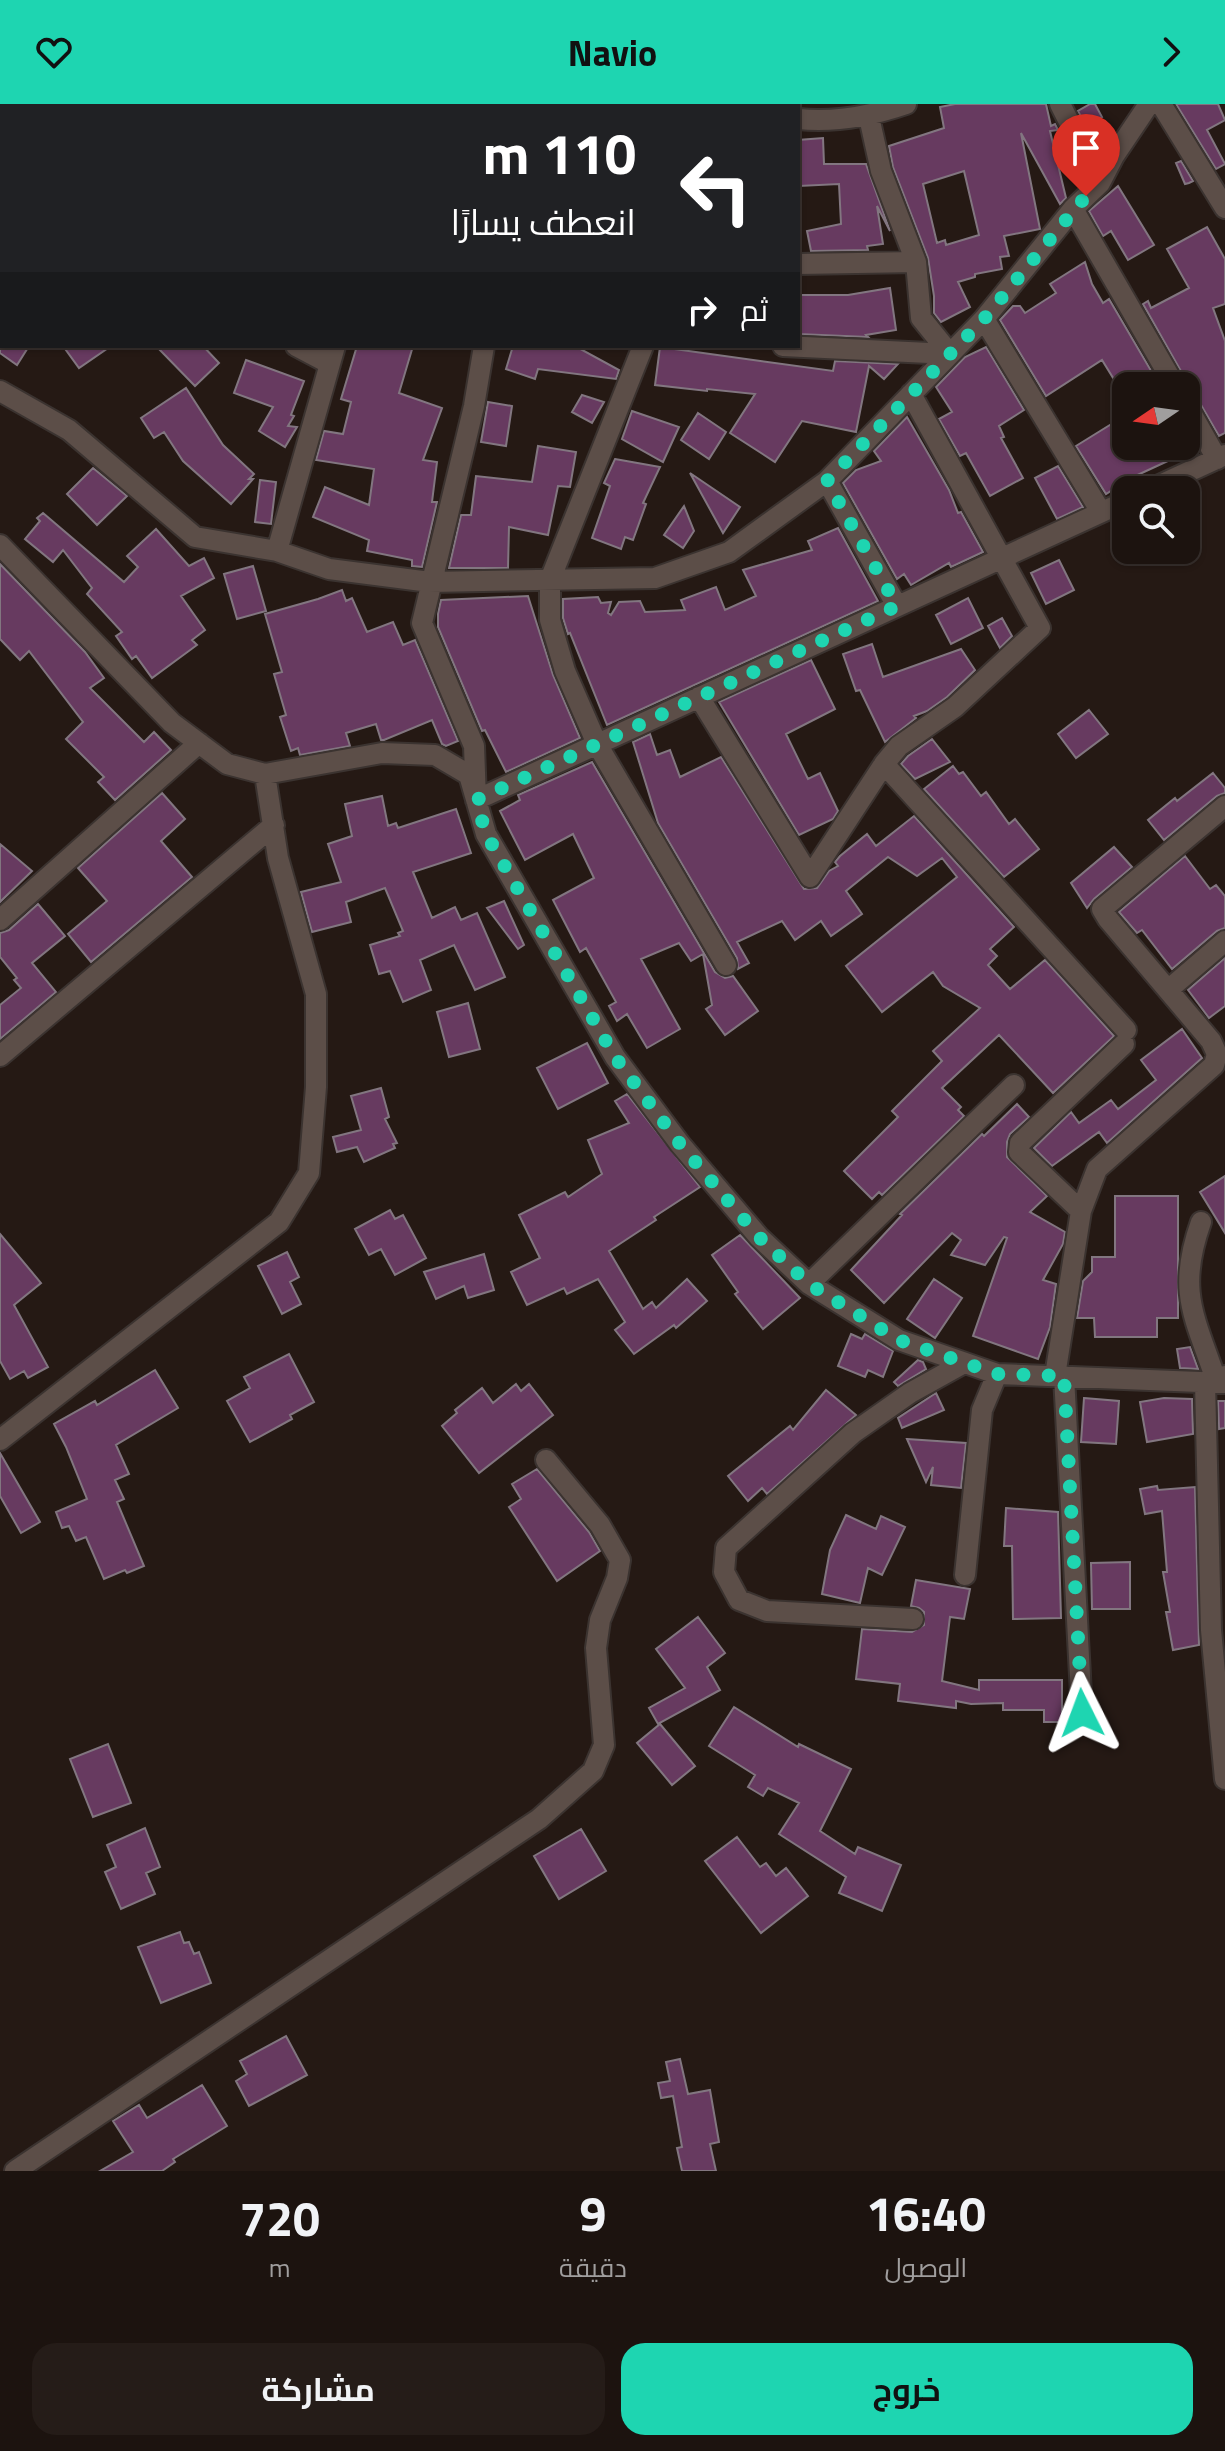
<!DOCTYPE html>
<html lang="ar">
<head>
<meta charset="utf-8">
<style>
	body { margin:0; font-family:"Titillium Web",Cairo,sans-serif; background:#251c18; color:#f1f3f6; direction:rtl; height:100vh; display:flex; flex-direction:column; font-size:30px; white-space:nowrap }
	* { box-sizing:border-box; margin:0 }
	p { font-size:26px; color:#a09e9e }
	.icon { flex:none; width:44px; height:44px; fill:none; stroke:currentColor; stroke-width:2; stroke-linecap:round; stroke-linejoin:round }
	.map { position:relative; height:2067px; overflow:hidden; direction:ltr }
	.side { display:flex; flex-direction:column; background:#1c130f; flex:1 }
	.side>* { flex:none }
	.guide { position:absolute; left:0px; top:0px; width:800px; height:244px; box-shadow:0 2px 6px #0004,0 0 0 2px #3a322f; direction:rtl; background:#202124; color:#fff; overflow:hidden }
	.needle { width:52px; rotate:257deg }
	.fabs { position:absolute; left:1112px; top:268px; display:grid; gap:16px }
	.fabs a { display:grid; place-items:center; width:88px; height:88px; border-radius:16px; background:#1c130f; box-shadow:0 2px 6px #0004,0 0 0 2px #3a322f; font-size:40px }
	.pin { position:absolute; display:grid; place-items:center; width:68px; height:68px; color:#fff; margin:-82px -34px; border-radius:50% 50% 50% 0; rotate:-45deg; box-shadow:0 0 8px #0007 }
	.pin .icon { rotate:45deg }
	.me { position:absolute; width:88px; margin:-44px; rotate:357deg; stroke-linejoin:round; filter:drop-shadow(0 0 6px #0008) }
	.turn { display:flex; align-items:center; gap:28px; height:168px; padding:0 32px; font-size:36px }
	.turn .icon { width:104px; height:104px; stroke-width:2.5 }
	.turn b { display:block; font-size:56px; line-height:68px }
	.then { display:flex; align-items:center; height:76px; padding:0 32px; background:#0003; gap:16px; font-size:30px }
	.eta { display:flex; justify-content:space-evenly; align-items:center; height:136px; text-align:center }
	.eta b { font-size:48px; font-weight:700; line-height:56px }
	.cta { display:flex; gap:16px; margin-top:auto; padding:16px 32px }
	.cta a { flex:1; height:92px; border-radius:24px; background:#1ed5b1; color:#111; font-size:32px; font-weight:700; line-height:92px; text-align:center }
	.cta a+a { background:#251c18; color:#f1f3f6 }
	header { display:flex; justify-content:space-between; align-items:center; height:104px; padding:0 32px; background:#1ed5b1; color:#111; font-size:36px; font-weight:700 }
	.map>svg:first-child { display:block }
	.building { fill:#673a60; stroke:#827680; stroke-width:2; fill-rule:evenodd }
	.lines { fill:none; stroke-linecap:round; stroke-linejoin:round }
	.minor-casing { stroke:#3b3330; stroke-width:24 }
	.minor { stroke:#5c4e48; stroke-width:20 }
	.route { stroke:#1ed5b1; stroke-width:14; stroke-dasharray:0 25.2 }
</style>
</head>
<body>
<header><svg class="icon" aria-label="forward" viewBox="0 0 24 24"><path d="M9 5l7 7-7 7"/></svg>Navio<svg class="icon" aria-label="heart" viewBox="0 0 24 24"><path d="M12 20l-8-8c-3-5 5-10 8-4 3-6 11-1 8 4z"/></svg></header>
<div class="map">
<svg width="1225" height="2067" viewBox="0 0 1225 2067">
	<rect width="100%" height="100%" fill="#251914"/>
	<!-- building -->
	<path class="building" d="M 955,0 L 1046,0 L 1051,22 L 1055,20 L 1058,26 L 1050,27 L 1066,94 L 1060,100 L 1021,29 L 1040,125 L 1004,132 L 1009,152 L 1000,153 L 1002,165 L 975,170 L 975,173 L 958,178 L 970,203 L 941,218 L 934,209 L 934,192 L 928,154 L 893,63 L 889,42 L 944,24 L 940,3 ZM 964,67 L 979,131 L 946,141 L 945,136 L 937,139 L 923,80 Z
		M 1090,0 L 1095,0 L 1102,13 L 1086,22 L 1078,7 Z
		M 1176,0 L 1218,0 L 1225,16 L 1207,26 L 1225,60 L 1216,65 Z
		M 823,34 L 824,60 L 866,60 L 890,127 L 877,102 L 883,140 L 867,142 L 868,146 L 811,147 L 807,127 L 841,120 L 839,80 L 799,82 L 798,36 Z
		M 1181,57 L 1193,77 L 1189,79 L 1185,80 L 1176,59 Z
		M 1118,82 L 1154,141 L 1128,156 L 1111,127 L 1103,132 L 1089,107 Z
		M 1207,123 L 1225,155 L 1225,200 L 1213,204 L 1225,237 L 1225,329 L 1219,332 L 1197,294 L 1187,287 L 1186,276 L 1143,200 L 1148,197 L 1151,204 L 1189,184 L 1167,145 Z
		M 1085,158 L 1092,180 L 1103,199 L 1109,195 L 1160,282 L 1118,282 L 1102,256 L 1046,292 L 1000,216 L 1013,202 L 1020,202 L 1025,209 L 1056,189 L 1050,180 Z
		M 890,184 L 896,226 L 866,231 L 868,233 L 798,230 L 798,191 L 848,191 Z
		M 0,242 L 29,242 L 17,261 L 0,249 Z
		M 63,242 L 111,242 L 79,264 Z
		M 156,242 L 203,242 L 219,259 L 195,282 Z
		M 357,242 L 413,242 L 399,289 L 442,304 L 423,356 L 437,358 L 432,398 L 437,398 L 422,463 L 412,462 L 412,456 L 367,447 L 369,436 L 313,413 L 325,383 L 369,401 L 374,365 L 316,356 L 324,327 L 343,330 L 351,298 L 341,295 Z
		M 513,242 L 575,242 L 619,266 L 616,275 L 538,265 L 535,275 L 506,265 Z
		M 660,243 L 833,267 L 835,257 L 898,260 L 884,275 L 869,262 L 856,328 L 802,317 L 775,358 L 730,329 L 755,290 L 707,285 L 707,287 L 655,281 Z
		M 986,243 L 1024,306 L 999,322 L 1004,333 L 1001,334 L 1023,374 L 990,392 L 966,349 L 960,352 L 939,315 L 952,308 L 936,283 L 965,253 Z
		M 246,256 L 304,277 L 291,311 L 294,312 L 288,322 L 297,323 L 285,343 L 259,327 L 273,303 L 234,289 Z
		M 186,284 L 223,341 L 254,370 L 249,375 L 253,375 L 231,400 L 183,357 L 164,328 L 154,334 L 141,314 Z
		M 582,291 L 604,298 L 592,319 L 572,308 Z
		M 488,298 L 512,302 L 506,342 L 481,338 Z
		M 632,307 L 679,323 L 663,358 L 622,335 Z
		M 698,309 L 726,328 L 709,355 L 681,336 Z
		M 1126,311 L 1126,342 L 1186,342 L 1186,326 L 1196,344 L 1131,374 L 1106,390 L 1076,342 Z
		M 907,313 L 949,386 L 958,409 L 961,408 L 983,448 L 951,463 L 949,459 L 911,481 L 904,470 L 897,475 L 843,379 L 856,366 L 881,357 L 874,347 Z
		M 538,342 L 576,348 L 570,383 L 558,382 L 548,431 L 509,423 L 508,464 L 449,464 L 461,411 L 471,411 L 476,372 L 532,378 Z
		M 615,355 L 660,363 L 643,399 L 646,400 L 633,436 L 625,433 L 621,445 L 592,434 L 610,382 L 604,379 Z
		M 1058,362 L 1083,403 L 1057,415 L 1035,374 Z
		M 93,364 L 127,392 L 97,421 L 67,390 Z
		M 690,369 L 740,403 L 723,429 Z
		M 260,376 L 276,378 L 271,420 L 255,418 Z
		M 684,402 L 694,427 L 683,444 L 664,431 Z
		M 43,409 L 124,478 L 138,463 L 127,452 L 156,425 L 189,462 L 204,454 L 214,474 L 181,492 L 205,526 L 192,536 L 197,541 L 152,574 L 136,552 L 132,555 L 116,532 L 122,528 L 87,490 L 92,484 L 63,446 L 53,458 L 25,435 L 40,417 L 37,414 Z
		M 838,424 L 878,497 L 607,621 L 570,529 L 568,530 L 563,514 L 563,495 L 598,493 L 601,499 L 611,498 L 608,509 L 611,511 L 619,498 L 640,497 L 645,508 L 685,506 L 681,496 L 716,483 L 725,506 L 756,492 L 743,466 L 812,446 L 808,437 Z
		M 1059,456 L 1074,486 L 1046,500 L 1031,469 Z
		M 0,460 L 85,548 L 104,574 L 90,584 L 144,638 L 154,628 L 171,646 L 115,696 L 98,678 L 104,673 L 66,635 L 83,618 L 29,547 L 20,556 L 0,535 Z
		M 253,462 L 266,507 L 237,515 L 224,470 Z
		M 342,486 L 346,497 L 352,494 L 367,528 L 393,518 L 403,541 L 415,536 L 458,637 L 446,642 L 442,640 L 432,616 L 384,636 L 381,636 L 376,620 L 346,629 L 350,642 L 300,651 L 298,644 L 291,647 L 280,613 L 286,611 L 274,570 L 282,568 L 265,510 L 318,495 Z
		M 528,492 L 553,571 L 580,634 L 506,668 L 485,626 L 482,627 L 438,523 L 438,510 L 441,496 Z
		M 968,494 L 983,524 L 951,540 L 936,511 Z
		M 1002,514 L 1012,532 L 1000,544 L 988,522 Z
		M 872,540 L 883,573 L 961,545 L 975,566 L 947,593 L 927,607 L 914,612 L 916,614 L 885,638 L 860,586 L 856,587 L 843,550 Z
		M 811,556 L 835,605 L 786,630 L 808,675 L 820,669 L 838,707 L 833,715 L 799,731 L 719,598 Z
		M 1089,606 L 1108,630 L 1076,654 L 1058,630 Z
		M 650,630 L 657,651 L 670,646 L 680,673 L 721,653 L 804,785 L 817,784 L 829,767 L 838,762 L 835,758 L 840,752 L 867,730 L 876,742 L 914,712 L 1014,823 L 990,845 L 997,852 L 988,861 L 1010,885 L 1045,856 L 1114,932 L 1053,989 L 999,931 L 942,984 L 961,1003 L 958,1006 L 964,1012 L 882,1091 L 879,1088 L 872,1095 L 844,1067 L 898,1013 L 892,1007 L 942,957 L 933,947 L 980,904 L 943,882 L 933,868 L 882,908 L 846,862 L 957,773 L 942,754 L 917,772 L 888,753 L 846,787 L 862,810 L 831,832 L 821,817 L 795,836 L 782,817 L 737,838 L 749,859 L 738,865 L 737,854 L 658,719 L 633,638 Z
		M 932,635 L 950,658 L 915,675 L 901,660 L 908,652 Z
		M 592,658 L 715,868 L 725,874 L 733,872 L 758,907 L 725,931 L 706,905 L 712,901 L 703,850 L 691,857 L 679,839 L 641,855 L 680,925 L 647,944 L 627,910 L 617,917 L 609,902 L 616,898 L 586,844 L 580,848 L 553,796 L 594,774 L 573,730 L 525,756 L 500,707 L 520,696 L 518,691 Z
		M 953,662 L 959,670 L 963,668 L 981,692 L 986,688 L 1009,720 L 1015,715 L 1039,745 L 1004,773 L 924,685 Z
		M 1213,669 L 1225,684 L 1225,689 L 1217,692 L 1164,736 L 1148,716 L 1175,694 L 1177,697 Z
		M 162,689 L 185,715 L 161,737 L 192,773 L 91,858 L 68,830 L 107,797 L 78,764 Z
		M 382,692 L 388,722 L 396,719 L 398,724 L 456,705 L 471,749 L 413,768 L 432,814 L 455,803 L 461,816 L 477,809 L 505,873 L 475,886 L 454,841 L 420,856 L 431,886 L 403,898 L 390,867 L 379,870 L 370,841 L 400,832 L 398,829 L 403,827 L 385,784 L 346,798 L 351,818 L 312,828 L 301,788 L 341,778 L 328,740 L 352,732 L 345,700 Z
		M 0,740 L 32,767 L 0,798 Z
		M 1114,743 L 1132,763 L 1094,795 L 1087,804 L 1071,779 Z
		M 1185,752 L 1210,785 L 1216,781 L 1225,792 L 1225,824 L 1217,827 L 1172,865 L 1142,826 L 1137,829 L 1119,808 Z
		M 504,797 L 524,841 L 518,845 L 487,804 Z
		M 38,800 L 65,832 L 32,859 L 56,888 L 0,935 L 0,901 L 21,884 L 14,876 L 17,874 L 0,853 L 0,829 L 9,826 Z
		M 1225,854 L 1225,902 L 1209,914 L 1188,886 Z
		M 468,899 L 480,945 L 449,953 L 437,908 Z
		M 1182,925 L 1202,954 L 1107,1039 L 1099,1028 L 1052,1062 L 1034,1044 L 1071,1008 L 1079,1019 L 1111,996 L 1118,1005 L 1156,976 L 1141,956 Z
		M 587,939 L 608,979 L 558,1005 L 537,964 Z
		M 381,984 L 389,1013 L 385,1015 L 397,1039 L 393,1040 L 395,1044 L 364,1058 L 357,1043 L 337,1048 L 333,1033 L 361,1026 L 351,992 Z
		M 627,990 L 700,1083 L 654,1113 L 656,1116 L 609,1147 L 643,1205 L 652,1198 L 656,1204 L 687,1175 L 707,1197 L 676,1224 L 674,1221 L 634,1250 L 615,1226 L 625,1218 L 598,1175 L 567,1190 L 564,1184 L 527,1201 L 511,1168 L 540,1154 L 519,1111 L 565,1088 L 568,1093 L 602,1070 L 588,1036 L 629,1019 L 615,997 Z
		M 1017,1000 L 1029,1013 L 1010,1030 L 1007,1038 L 1007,1053 L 1047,1092 L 1030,1108 L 1065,1128 L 1063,1140 L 1043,1176 L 1056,1180 L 1050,1223 L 1038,1255 L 973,1232 L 1007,1134 L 1004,1133 L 985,1161 L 951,1151 L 961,1136 L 952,1129 L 884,1199 L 851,1166 L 902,1111 L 900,1110 L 982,1030 L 984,1032 Z
		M 1225,1072 L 1225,1129 L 1200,1088 Z
		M 1115,1092 L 1178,1092 L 1178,1214 L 1157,1214 L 1157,1233 L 1095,1233 L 1094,1214 L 1077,1214 L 1083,1177 L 1092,1168 L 1092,1153 L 1115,1153 Z
		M 390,1106 L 395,1115 L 403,1111 L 426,1154 L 395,1171 L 381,1145 L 369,1151 L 355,1125 Z
		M 0,1130 L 41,1179 L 14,1201 L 48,1263 L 28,1274 L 24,1267 L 10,1275 L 0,1257 Z
		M 740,1131 L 800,1194 L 763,1225 L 735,1190 L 738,1188 L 712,1151 Z
		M 287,1148 L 299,1173 L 290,1178 L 301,1200 L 282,1210 L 258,1162 Z
		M 484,1150 L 494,1186 L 468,1194 L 464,1182 L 436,1195 L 424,1168 Z
		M 934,1175 L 962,1194 L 935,1234 L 907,1215 Z
		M 851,1230 L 862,1235 L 865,1230 L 893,1247 L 883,1273 L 868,1266 L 865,1273 L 838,1262 Z
		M 1190,1243 L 1198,1265 L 1180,1264 L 1177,1245 Z
		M 289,1250 L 314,1298 L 290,1311 L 292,1315 L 250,1338 L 227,1297 L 250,1284 L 244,1273 Z
		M 918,1256 L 923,1258 L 926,1265 L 898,1282 L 894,1278 Z
		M 155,1266 L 178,1304 L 116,1341 L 129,1370 L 115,1376 L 124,1395 L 117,1398 L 144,1462 L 127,1469 L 125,1466 L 104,1475 L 86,1433 L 76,1437 L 69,1422 L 62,1424 L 56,1408 L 87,1395 L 66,1343 L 54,1320 L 95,1297 L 97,1301 Z
		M 516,1280 L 521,1287 L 529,1280 L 553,1311 L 479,1369 L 442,1322 L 457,1309 L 455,1306 L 482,1284 L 493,1299 Z
		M 826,1286 L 856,1311 L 767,1390 L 762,1384 L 748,1397 L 728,1372 L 790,1322 L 793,1326 Z
		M 936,1289 L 944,1306 L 902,1324 L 898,1314 Z
		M 1084,1294 L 1119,1297 L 1116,1340 L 1081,1338 Z
		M 1164,1294 L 1192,1295 L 1193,1330 L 1147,1338 L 1140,1298 Z
		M 1218,1297 L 1225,1297 L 1225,1324 L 1219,1325 Z
		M 907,1335 L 966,1339 L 961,1384 L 931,1381 L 933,1363 L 926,1378 Z
		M 0,1349 L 40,1418 L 21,1429 L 0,1392 Z
		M 537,1365 L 589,1428 L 600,1447 L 557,1477 L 509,1403 L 521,1395 L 512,1380 Z
		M 1157,1382 L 1158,1386 L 1195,1383 L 1199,1541 L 1173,1546 L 1166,1508 L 1170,1508 L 1163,1468 L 1167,1468 L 1162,1407 L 1145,1410 L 1140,1385 Z
		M 1006,1404 L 1058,1408 L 1061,1514 L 1013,1515 L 1012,1442 L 1004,1442 Z
		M 846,1411 L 876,1425 L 881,1412 L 905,1423 L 882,1471 L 868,1464 L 860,1499 L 822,1490 L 830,1446 Z
		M 1130,1458 L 1130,1505 L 1092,1505 L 1091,1459 Z
		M 916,1476 L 970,1485 L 964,1515 L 950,1513 L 942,1577 L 979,1586 L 979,1576 L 1062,1576 L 1062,1618 L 1044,1618 L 1044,1606 L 1003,1606 L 1003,1599 L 971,1600 L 956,1597 L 956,1604 L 898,1597 L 900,1580 L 856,1575 L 862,1525 L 912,1528 L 924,1521 L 924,1508 L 919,1504 L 911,1502 Z
		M 698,1513 L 725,1549 L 707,1563 L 720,1586 L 658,1620 L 649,1604 L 685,1584 L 656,1545 Z
		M 734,1603 L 798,1643 L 799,1640 L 851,1665 L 820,1727 L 855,1750 L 858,1743 L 901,1761 L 882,1807 L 839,1789 L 846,1773 L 779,1730 L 799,1699 L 768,1684 L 763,1692 L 748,1683 L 755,1671 L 709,1642 Z
		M 660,1620 L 695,1662 L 672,1681 L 637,1639 Z
		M 108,1640 L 131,1699 L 93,1713 L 70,1655 Z
		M 145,1724 L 160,1763 L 146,1769 L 155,1790 L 121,1805 L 105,1768 L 116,1763 L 107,1741 Z
		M 581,1725 L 606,1767 L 559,1795 L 534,1752 Z
		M 737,1733 L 760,1763 L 766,1759 L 776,1772 L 786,1764 L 808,1792 L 761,1829 L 705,1757 Z
		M 180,1828 L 184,1839 L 189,1838 L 194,1850 L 199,1848 L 211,1879 L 161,1899 L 138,1843 Z
		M 286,1932 L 307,1971 L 249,2002 L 236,1977 L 247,1970 L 240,1957 Z
		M 680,1955 L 688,1990 L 710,1986 L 719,2038 L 710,2040 L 716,2067 L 682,2067 L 677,2044 L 682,2043 L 673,1992 L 661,1994 L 658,1979 L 670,1977 L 666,1958 Z
		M 202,1981 L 227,2022 L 173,2055 L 175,2058 L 162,2067 L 100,2067 L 133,2048 L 113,2017 L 139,2001 L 147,2014 Z"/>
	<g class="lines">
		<defs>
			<path id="minor" d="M 744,0 L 750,2
				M 1060,0 L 1100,79
				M 1161,0 L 1225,104
				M 163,2 L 166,0
				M 403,2 L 404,0
				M 523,2 L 524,0
				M 869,13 L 881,67 L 916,158 L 921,214 L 950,250
				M 798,15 C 835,19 871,12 906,0
				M 1073,105 L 1175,282
				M 0,108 L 2,106
				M 798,160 L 916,158
				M 984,215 L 1101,408
				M 296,242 L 330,260
				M 484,242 L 474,302 L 422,519 L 474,642 L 476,696 L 1126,397
				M 643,242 L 550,476 L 550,516 L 565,567 L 597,640 L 726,861
				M 783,242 L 950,250
				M 0,287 L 69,326 L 195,433 L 277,447 L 329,465 L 430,478 L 655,474 L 729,448 L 827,377 L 984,215 L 1073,105 L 1100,79 L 1114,52 L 1149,0
				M 1186,300 L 1217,355
				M 827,377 L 897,502
				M 1149,386 L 1225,351
				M 0,441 L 172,619 L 227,660 L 265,670 L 382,649 L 435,651 L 469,671 L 486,730 L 615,953 L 680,1040 L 759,1133 L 809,1180 L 899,1236 L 997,1270 L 1225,1279
				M 277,447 L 335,242
				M 699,593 L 810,773 L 884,660 L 899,642 L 955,603 L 1040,524 L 911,290
				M 884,660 L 1126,926
				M 0,816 L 199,639
				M 1168,886 L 1225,837
				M 0,952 L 274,721
				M 1081,1107 L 1019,1048 L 1020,1039 L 1124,940
				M 1201,1118 C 1176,1188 1195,1213 1217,1279 L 1225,1272
				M 809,1180 L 1014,981
				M 1055,1272 L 1081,1107 L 1097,1065 L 1214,961 L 1217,950 L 1211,937 L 1108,815 L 1102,805 L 1225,702
				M 1064,1272 L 1082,1609
				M 1205,1278 L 1211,1526 L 1225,1675
				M 0,1336 L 279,1118 L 309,1069 L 316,983 L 316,890 L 278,754 L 265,670
				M 965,1471 L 982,1306 L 997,1270
				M 913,1515 L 767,1507 L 739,1496 L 724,1468 L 726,1444 L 853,1329 L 910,1289 L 964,1259
				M 15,2067 L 539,1715 L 593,1667 L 604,1641 L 596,1544 L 600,1516 L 617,1474 L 620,1456 L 600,1421 L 546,1356"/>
		</defs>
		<!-- minor casing -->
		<use href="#minor" class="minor-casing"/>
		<!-- minor -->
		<use href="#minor" class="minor"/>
	</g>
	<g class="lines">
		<!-- route -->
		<path class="route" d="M 1082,1609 L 1064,1272 L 997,1270 L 899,1236 L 809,1180 L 759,1133 L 680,1040 L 615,953 L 486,730 L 476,696 L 897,502 L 827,377 L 984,215 L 1086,92"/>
	</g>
</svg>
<div class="fabs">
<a><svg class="needle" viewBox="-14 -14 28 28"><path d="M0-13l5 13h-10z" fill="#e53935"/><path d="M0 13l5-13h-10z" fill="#a09e9e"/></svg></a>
<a><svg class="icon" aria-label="search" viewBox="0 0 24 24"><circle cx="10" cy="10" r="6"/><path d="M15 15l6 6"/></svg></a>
</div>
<div class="pin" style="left:1086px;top:92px;background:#d93025"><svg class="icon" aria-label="arrive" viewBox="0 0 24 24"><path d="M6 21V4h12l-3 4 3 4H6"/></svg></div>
<svg class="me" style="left:1082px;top:1609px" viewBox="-20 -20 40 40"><path d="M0-17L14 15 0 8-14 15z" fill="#1ed5b1" stroke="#fff" stroke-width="4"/></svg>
<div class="guide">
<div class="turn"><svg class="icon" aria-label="left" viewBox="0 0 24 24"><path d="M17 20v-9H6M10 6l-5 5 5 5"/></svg><div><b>110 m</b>انعطف يسارًا</div></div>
<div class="then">ثم<svg class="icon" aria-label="right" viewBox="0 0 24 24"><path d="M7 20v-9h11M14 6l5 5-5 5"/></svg></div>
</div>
</div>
<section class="side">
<div class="eta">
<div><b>16:40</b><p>الوصول</p></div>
<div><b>9</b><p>دقيقة</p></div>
<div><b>720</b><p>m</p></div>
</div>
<div class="cta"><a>خروج</a><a>مشاركة</a></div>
</section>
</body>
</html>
